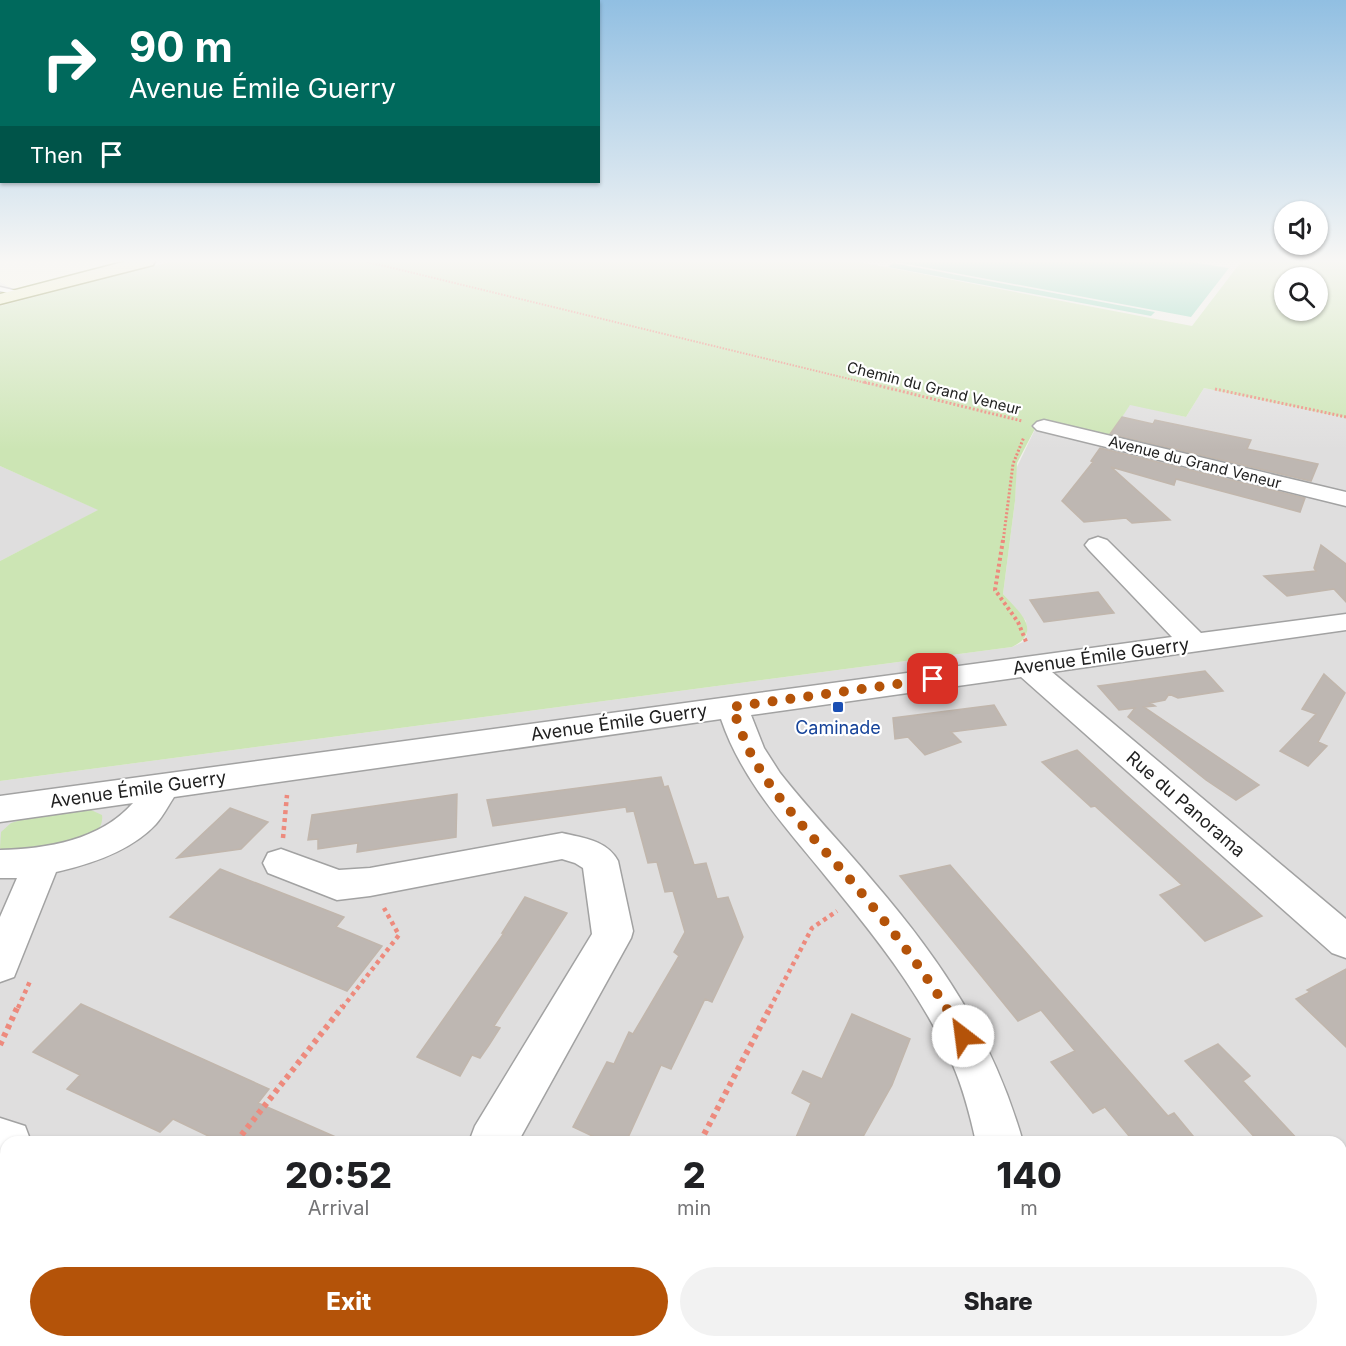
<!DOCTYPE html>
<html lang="en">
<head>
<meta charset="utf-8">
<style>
	body { margin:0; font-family:Inter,sans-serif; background:#f2f2f2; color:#202124; height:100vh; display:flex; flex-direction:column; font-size:22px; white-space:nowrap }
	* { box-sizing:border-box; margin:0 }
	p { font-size:20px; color:#757577 }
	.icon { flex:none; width:33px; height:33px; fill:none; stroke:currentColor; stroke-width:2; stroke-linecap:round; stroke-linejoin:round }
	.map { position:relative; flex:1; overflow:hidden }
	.sheet { position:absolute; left:0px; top:1136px; width:1347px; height:212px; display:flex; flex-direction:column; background:#fff; border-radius:18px 18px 0 0; box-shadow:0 2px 4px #0004 }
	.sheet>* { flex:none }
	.guide { position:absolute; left:0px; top:0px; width:600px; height:183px; box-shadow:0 2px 4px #0004; background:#00695c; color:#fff; overflow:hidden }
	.tools { position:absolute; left:1274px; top:201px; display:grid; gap:12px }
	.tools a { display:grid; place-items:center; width:54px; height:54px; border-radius:50%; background:#fff; box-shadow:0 2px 4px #0004; font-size:30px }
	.pin { position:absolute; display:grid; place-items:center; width:51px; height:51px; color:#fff; margin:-26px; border-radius:12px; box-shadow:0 3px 9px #0006 }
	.me { position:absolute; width:66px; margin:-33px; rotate:330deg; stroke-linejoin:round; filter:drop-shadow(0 0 4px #0008) }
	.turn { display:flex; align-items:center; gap:21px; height:126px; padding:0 30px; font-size:27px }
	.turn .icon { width:78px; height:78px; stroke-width:2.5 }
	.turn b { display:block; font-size:42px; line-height:51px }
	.then { display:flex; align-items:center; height:57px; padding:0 30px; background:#0003; gap:12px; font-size:22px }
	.eta { display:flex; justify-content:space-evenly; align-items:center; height:102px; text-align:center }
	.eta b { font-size:36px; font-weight:800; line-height:42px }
	.cta { display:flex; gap:12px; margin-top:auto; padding:12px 30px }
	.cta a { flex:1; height:69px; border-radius:36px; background:#b45309; color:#fff; font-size:24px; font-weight:800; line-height:69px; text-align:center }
	.cta a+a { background:#f2f2f2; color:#202124 }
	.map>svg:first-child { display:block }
	.residential { fill:#dfdede; fill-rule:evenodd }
	.education { fill:#fcfce6 }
	.grass { fill:#cce5b4; fill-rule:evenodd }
	.pitch { fill:#8fd7bc }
	.building { fill:#beb7b2; stroke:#c1b6ac; stroke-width:1.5 }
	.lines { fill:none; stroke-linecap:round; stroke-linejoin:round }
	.lane-casing { stroke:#a2a2a2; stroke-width:3 }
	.street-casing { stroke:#a2a2a2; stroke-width:3 }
	.secondary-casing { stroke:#657010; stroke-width:3 }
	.path-far4 { stroke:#ed8a7d; stroke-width:2; stroke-dasharray:1.5 1.5; stroke-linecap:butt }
	.path-far3 { stroke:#ed8a7d; stroke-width:3; stroke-dasharray:2 2; stroke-linecap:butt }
	.path-far2 { stroke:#ed8a7d; stroke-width:4; stroke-dasharray:3 3; stroke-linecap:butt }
	.path-far1 { stroke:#ed8a7d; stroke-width:4.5; stroke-dasharray:4 4; stroke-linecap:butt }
	.path { stroke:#ed8a7d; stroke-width:6; stroke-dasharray:4.5 4.5; stroke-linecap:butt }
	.lane { fill:#fff; fill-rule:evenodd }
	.street { fill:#fff; fill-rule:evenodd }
	.secondary { fill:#f1f4c3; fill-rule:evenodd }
	.route { stroke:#b45309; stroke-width:10; stroke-dasharray:0 18 }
	.transit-dot { fill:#1a4fb4; stroke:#fff; stroke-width:2 }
	.labels { text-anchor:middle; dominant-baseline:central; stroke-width:4.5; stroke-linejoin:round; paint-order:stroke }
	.far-street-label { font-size:15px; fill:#212121; stroke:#fff }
	.street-label { font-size:18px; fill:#212121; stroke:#fff }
	.transit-label { font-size:18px; fill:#164399; stroke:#fff }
</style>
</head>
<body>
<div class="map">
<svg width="1346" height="1346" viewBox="0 0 1346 1346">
	<rect width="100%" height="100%" fill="#f0eee9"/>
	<!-- residential -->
	<path class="residential" d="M 1204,388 L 1346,418 L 1346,1346 L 0,1346 L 0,781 L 1012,647 L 1023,642 L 1027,634 L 1026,621 L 1003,594 L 1015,501 L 1016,469 L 1039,421 L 1109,437 L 1130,404 L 1186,417 ZM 6,1142 L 1341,1142 L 1341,1341 L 6,1341 Z
		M 0,466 L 99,510 L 0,561 Z"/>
	<!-- education -->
	<path class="education" d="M 0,261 L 130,261 L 16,291 L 0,282 Z"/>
	<!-- grass -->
	<path class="grass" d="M 173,261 L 854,261 L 1192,326 L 1237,267 L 1244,261 L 1346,261 L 1346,418 L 1204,388 L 1186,417 L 1130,405 L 1109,437 L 1039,421 L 1017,463 L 1015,501 L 1003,594 C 1018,611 1044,631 1012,647 L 0,781 L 0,561 L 98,510 L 0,466 L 0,306 ZM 1284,278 L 1317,278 L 1317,310 L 1284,310 Z
		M 91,810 L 102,815 C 107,849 26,849 4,851 L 0,848 L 1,832 L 11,823 L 21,820 Z"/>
	<!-- pitch -->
	<path class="pitch" d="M 1185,261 L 1229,268 L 1191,317 L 896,262 Z
		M 893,263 L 1155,312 L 1151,316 L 888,267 Z"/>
	<!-- building -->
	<path class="building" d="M 1122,417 L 1153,424 L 1155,420 L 1251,440 L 1247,449 L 1318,464 L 1311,481 L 1110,434 Z
		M 1100,448 L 1305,498 L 1300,512 L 1176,479 L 1174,485 L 1111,467 L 1170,520 L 1132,523 L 1126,518 L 1084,522 L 1062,501 L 1093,462 L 1091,461 Z
		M 1321,545 L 1346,564 L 1346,602 L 1334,589 L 1287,596 L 1264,576 L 1316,571 L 1314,568 Z
		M 1098,592 L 1114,613 L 1044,622 L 1030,600 Z
		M 1205,671 L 1223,691 L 1178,698 L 1169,694 L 1165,700 L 1150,703 L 1155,706 L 1144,707 L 1259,785 L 1236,800 L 1206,780 L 1128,717 L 1135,708 L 1119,710 L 1098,686 Z
		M 1324,674 L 1345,693 L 1318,742 L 1327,746 L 1308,766 L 1280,751 L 1316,714 L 1302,709 Z
		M 994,705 L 1006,725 L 951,732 L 961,742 L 925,755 L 908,737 L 895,739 L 893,718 Z
		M 1077,750 L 1126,795 L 1262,916 L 1205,941 L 1160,895 L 1182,885 L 1095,806 L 1091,807 L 1042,762 Z
		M 661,777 L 664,787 L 668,786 L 694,865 L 706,863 L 717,899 L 728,897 L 743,937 L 712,1002 L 705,999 L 671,1069 L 661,1065 L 626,1142 L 605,1142 L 573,1127 L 607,1062 L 614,1064 L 629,1032 L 633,1034 L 679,956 L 674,952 L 685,932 L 673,891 L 665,892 L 657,862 L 648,863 L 634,811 L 627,812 L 626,807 L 493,826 L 487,800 Z
		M 457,794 L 456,837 L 357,852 L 358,843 L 318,849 L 318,839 L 308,840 L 312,815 Z
		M 230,808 L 268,822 L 241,849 L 177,858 Z
		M 950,865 L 1168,1116 L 1174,1113 L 1198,1142 L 1134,1142 L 1105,1107 L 1093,1113 L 1051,1062 L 1075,1051 L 1041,1010 L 1018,1021 L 900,876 Z
		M 220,869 L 344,917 L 336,927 L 382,946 L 347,991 L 170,917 Z
		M 525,897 L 567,913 L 494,1026 L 500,1028 L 489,1045 L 480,1058 L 472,1055 L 460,1076 L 417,1057 L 504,933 L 502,933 Z
		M 1346,969 L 1346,1047 L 1296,999 L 1310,992 L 1307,990 Z
		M 81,1004 L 269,1089 L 258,1103 L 347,1142 L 221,1142 L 173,1119 L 160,1132 L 67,1089 L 80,1075 L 33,1052 Z
		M 852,1014 L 910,1039 L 892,1085 L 860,1142 L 794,1142 L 811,1103 L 792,1093 L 803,1071 L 822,1079 Z
		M 1218,1044 L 1250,1076 L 1243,1081 L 1300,1142 L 1259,1142 L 1185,1061 Z"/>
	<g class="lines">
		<defs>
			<path id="lane" d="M 0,287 L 22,292 L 23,294 L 19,296 L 0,291 Z"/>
			<path id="street" d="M 1044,420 L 1346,492 L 1346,506 L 1037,430 L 1033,426 L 1037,422 Z
				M 1098,537 L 1107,540 L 1201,633 L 1346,614 L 1346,630 L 1052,672 L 1346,919 L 1346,958 L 1332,953 L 1021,677 L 751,715 L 764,748 L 780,773 C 809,810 842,844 872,880 C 942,961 993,1038 1023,1142 L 976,1142 C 970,1115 963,1088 952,1063 C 922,995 874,935 827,878 C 786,827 742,781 721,719 L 174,797 C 168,806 163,816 156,824 C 131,851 91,864 56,872 L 14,977 L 0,982 L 0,917 L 17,878 L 0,878 L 0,850 C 47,849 101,840 133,803 L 0,822 L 0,796 L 1172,637 L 1089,550 L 1085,545 L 1089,540 Z
				M 562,833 C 583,838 607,840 618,861 L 633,931 L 631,938 L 518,1142 L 469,1142 L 475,1126 L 592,934 L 583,868 L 575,863 L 562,859 L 370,896 L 337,900 L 268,873 L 263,863 L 268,853 L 281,849 L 339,870 L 370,868 Z
				M 0,1118 L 25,1126 L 31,1142 L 6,1142 L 6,1164 L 0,1164 Z
				M 347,1341 L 402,1341 L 400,1346 L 345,1346 Z
				M 964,1341 L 1018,1341 L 1016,1346 L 962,1346 Z"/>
			<path id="secondary" d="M 127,261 L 155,261 L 153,265 L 0,304 L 0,294 Z"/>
		</defs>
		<!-- lane casing -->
		<use href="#lane" class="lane-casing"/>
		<!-- street casing -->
		<use href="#street" class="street-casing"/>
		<!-- secondary casing -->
		<use href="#secondary" class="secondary-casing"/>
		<!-- path-far4 -->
		<path class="path-far4" d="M 364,261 L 870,384"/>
		<!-- path-far3 -->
		<path class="path-far3" d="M 864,382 L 1022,421
			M 1215,389 L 1346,417
			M 1003,542 L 1013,464 L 1024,437"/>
		<!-- path-far2 -->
		<path class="path-far2" d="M 1003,540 L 995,590 L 1018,622 L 1027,644"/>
		<!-- path-far1 -->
		<path class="path-far1" d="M 283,838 L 287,795
			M 18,1008 L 31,979
			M 342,1008 L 399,935 L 384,908
			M 770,1008 L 812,928 L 837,911"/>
		<!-- path -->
		<path class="path" d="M 0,1045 L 18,1006
			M 236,1142 L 343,1006
			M 700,1142 L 771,1006
			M 610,1346 L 612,1341"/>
		<!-- lane -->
		<use href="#lane" class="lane"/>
		<!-- street -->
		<use href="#street" class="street"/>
		<!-- secondary -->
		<use href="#secondary" class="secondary"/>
	</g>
	<!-- sky -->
	<linearGradient id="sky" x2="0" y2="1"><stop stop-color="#91bfe2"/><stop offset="0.58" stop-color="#f8f7f5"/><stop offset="1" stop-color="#f8f7f5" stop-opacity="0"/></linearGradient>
	<rect width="1346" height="450" fill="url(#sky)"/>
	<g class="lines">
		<!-- route -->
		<path class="route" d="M 933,679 L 732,707 C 738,722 743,739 751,754 C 775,799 814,838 847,876 C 890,926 931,979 963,1036"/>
	</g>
	<!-- markers -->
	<rect class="transit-dot" x="832" y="701" width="12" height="12" rx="3"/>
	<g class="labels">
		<!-- far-street labels -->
		<g class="far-street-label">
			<text transform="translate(934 388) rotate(14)">Chemin du Grand Veneur</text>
			<text transform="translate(1195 462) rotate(14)">Avenue du Grand Veneur</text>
		</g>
		<!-- street labels -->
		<g class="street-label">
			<text transform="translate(1101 656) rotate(-8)">Avenue Émile Guerry</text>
			<text transform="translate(619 722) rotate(-8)">Avenue Émile Guerry</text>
			<text transform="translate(138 789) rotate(-8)">Avenue Émile Guerry</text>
			<text transform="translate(1186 804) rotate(41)">Rue du Panorama</text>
		</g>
		<!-- transit labels -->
		<g class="transit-label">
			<text x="838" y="727">Caminade</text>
		</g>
	</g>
</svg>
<div class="tools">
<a><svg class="icon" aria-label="sound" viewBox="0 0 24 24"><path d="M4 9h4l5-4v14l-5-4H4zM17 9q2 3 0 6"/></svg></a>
<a><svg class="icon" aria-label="search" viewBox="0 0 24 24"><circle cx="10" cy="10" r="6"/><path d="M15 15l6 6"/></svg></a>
</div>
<div class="pin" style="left:933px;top:679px;background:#d93025"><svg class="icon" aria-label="arrive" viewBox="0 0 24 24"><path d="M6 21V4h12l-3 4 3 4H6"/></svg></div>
<svg class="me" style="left:963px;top:1036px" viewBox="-20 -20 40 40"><circle r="19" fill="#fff"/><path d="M0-13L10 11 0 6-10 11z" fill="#b45309"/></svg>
<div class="guide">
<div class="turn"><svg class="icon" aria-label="right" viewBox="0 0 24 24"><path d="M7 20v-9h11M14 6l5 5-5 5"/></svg><div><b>90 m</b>Avenue Émile Guerry</div></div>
<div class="then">Then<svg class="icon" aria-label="arrive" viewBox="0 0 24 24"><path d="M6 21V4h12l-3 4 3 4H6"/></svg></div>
</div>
<section class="sheet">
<div class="eta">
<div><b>20:52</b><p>Arrival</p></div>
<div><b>2</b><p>min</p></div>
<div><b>140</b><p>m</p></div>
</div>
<div class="cta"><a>Exit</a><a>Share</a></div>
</section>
</div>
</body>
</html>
